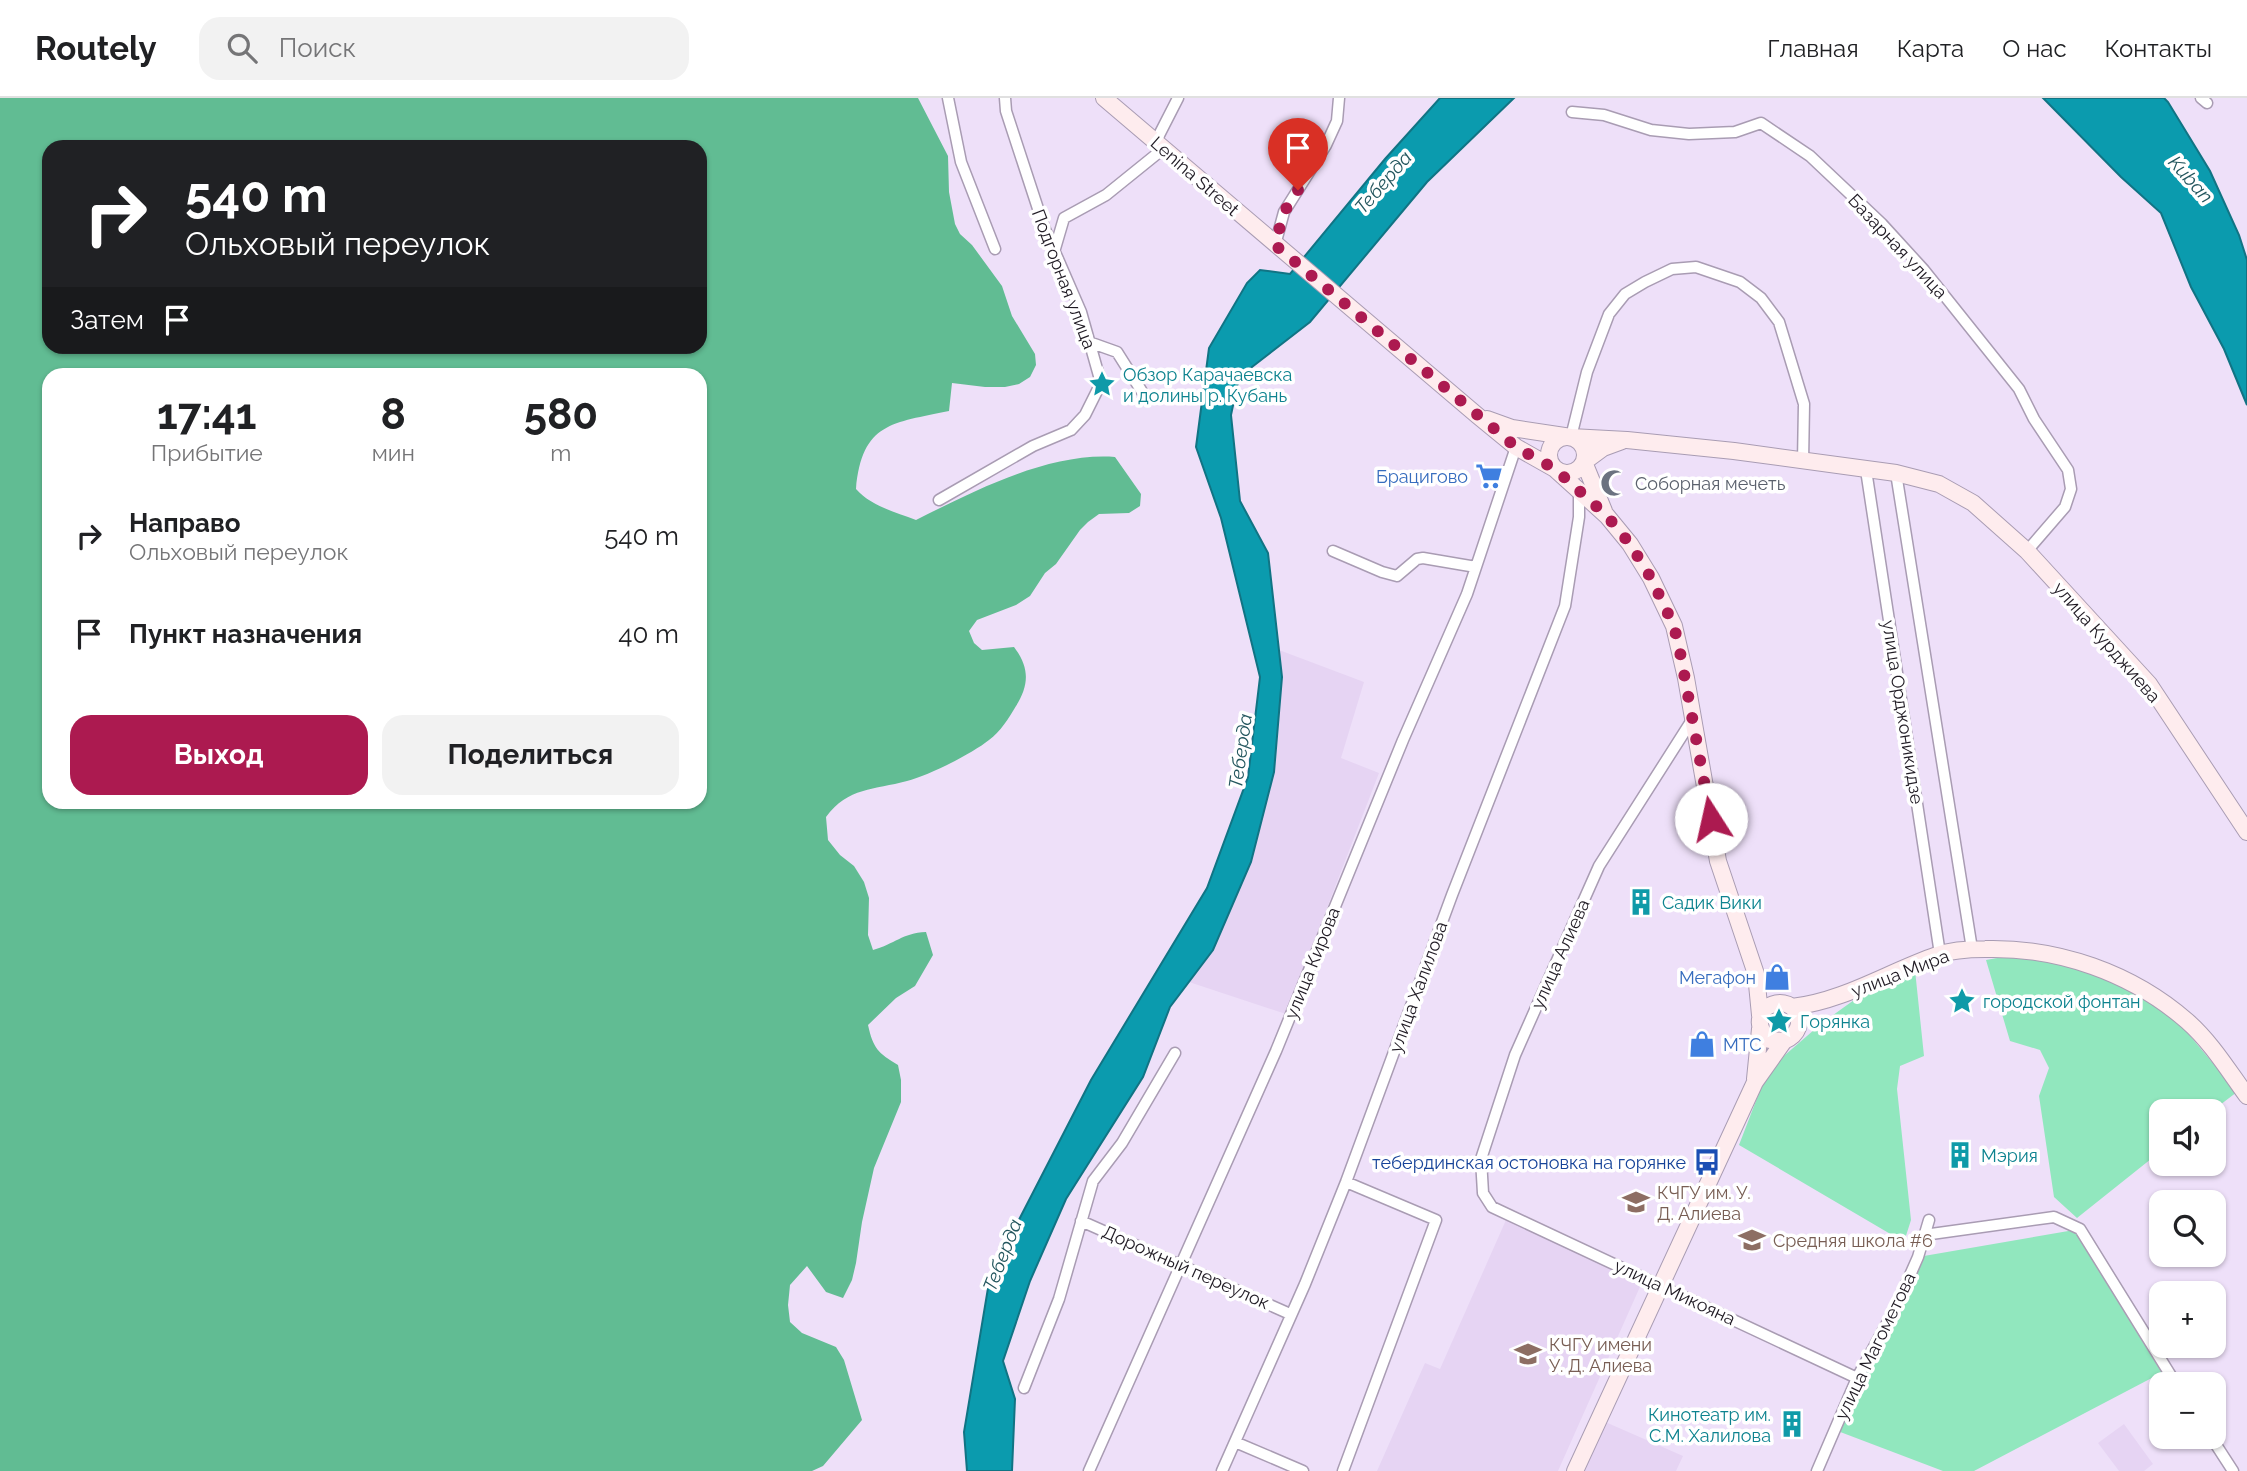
<!DOCTYPE html>
<html lang="ru">
<head>
<meta charset="utf-8">
<style>
	body { margin:0; font-family:Raleway,sans-serif; background:#f2f2f2; color:#202124; height:100vh; display:flex; flex-direction:column; font-size:26px; white-space:nowrap }
	* { box-sizing:border-box; margin:0 }
	p { font-size:23px; color:#757577 }
	.icon { flex:none; width:38px; height:38px; fill:none; stroke:currentColor; stroke-width:2; stroke-linecap:round; stroke-linejoin:round }
	.map { position:relative; flex:1; overflow:hidden }
	.sheet { position:absolute; left:42px; top:270px; width:665px; height:441px; display:flex; flex-direction:column; background:#fff; border-radius:21px; box-shadow:0 2px 5px #0004 }
	.sheet>* { flex:none }
	.top-card { position:absolute; left:42px; top:42px; width:665px; height:214px; border-radius:21px; box-shadow:0 2px 5px #0004; background:#202124; color:#fff; overflow:hidden }
	.buttons { position:absolute; left:2149px; top:1001px; display:grid; gap:14px }
	.buttons a { display:grid; place-items:center; width:77px; height:77px; border-radius:14px; background:#fff; box-shadow:0 2px 5px #0004; font-size:35px }
	.pin { position:absolute; display:grid; place-items:center; width:60px; height:60px; color:#fff; margin:-72px -30px; border-radius:50% 50% 50% 0; rotate:-45deg; box-shadow:0 0 7px #0007 }
	.pin .icon { rotate:45deg }
	.me { position:absolute; width:77px; margin:-38px; rotate:350deg; stroke-linejoin:round; filter:drop-shadow(0 0 5px #0008) }
	.turn { display:flex; align-items:center; gap:24px; height:147px; padding:0 28px; font-size:32px }
	.turn .icon { width:91px; height:91px; stroke-width:2.5 }
	.turn b { display:block; font-size:49px; line-height:60px }
	.then { display:flex; align-items:center; height:66px; padding:0 28px; background:#0003; gap:14px; font-size:26px }
	.eta { display:flex; justify-content:space-evenly; align-items:center; height:119px; text-align:center }
	.eta b { font-size:42px; font-weight:700; line-height:49px }
	.action { display:flex; gap:14px; margin-top:auto; padding:14px 28px }
	.action a { flex:1; height:80px; border-radius:21px; background:#ac1a50; color:#fff; font-size:28px; font-weight:700; line-height:80px; text-align:center }
	.action a+a { background:#f2f2f2; color:#202124 }
	ul { padding:0; list-style:none }
	li { display:flex; align-items:center; gap:21px; height:98px; padding:0 28px }
	li div { flex:1 }
	li b { display:block; font-size:26px }
	li em { font-style:normal }
	header { display:flex; align-items:center; gap:42px; box-sizing:border-box; height:98px; padding:0 35px; background:#fff; border-bottom:2px solid #e0e0e0 }
	header strong { font-size:33px }
	nav { display:flex; gap:38px; margin-inline-start:auto; font-size:24px }
	.search { width:490px; height:63px; background:#f2f2f2; display:flex; align-items:center; gap:18px; box-sizing:border-box; padding:0 24px; border-radius:21px; color:#757577; font-size:26px }
	.map>svg:first-child { display:block }
	.built { fill:#e6d4f3 }
	.green { fill:#91e7be }
	.forest { fill:#61bc93; fill-rule:evenodd }
	.water { fill:#0b9bae; stroke:#117484; stroke-width:2 }
	.lines { fill:none; stroke-linecap:round; stroke-linejoin:round }
	.street-casing { stroke:#a99cb3; stroke-width:13 }
	.secondary-casing { stroke:#a99cb3; stroke-width:18 }
	.street { stroke:#fff; stroke-width:10 }
	.secondary { stroke:#feecee; stroke-width:16 }
	.route { stroke:#ac1a50; stroke-width:12; stroke-dasharray:0 21.6 }
	.labels { text-anchor:middle; dominant-baseline:central; stroke-width:7; stroke-linejoin:round; paint-order:stroke }
	.street-label { font-size:18px; fill:#1f1a23; stroke:#fff }
	.culture-label { font-size:18px; fill:#0d838f; stroke:#fff; text-anchor:start }
	.shop-label { font-size:18px; fill:#366cbe; stroke:#fff; text-anchor:end }
	.worship-label { font-size:18px; fill:#5b616d; stroke:#fff; text-anchor:start }
	.transit-label { font-size:18px; fill:#164399; stroke:#fff; text-anchor:end }
	.education-label { font-size:18px; fill:#785e54; stroke:#fff; text-anchor:start }
	.water-label { font-size:19px; font-style:italic; fill:#23565e; stroke:#fff }
</style>
</head>
<body>
<header>
<strong>Routely</strong>
<div class="search"><svg class="icon" aria-label="search" viewBox="0 0 24 24"><circle cx="10" cy="10" r="6"/><path d="M15 15l6 6"/></svg>Поиск</div>
<nav><a>Главная</a><a>Карта</a><a>О нас</a><a>Контакты</a></nav>
</header>
<div class="map">
<svg width="2247" height="1373" viewBox="0 0 2247 1373">
	<rect width="100%" height="100%" fill="#eee0f9"/>
	<!-- built -->
	<path class="built" d="M 1279,552 L 1364,584 L 1341,660 L 1379,675 L 1286,916 L 1189,884 L 1213,852 L 1251,764 L 1274,674 L 1282,579 Z
		M 1506,1122 L 1643,1182 L 1558,1373 L 1377,1373 L 1425,1265 L 1440,1271 Z
		M 1603,1323 L 1683,1358 L 1676,1373 L 1581,1373 Z
		M 2124,1326 L 2153,1366 L 2144,1373 L 2119,1373 L 2098,1345 Z"/>
	<!-- green -->
	<path class="green" d="M 2014,857 L 2077,868 L 2144,898 L 2181,927 L 2237,994 L 2212,1013 L 2161,1013 L 2161,1053 L 2077,1120 L 2054,1099 L 2039,998 L 2049,970 L 2040,952 L 2010,943 L 1986,862 Z
		M 1915,872 L 1924,958 L 1900,968 L 1897,991 L 1911,1122 L 1904,1144 L 1739,1047 L 1764,982 L 1785,957 L 1822,925 L 1868,892 Z
		M 2080,1131 L 2167,1272 L 1974,1373 L 1943,1373 L 1835,1332 L 1918,1159 Z"/>
	<!-- forest -->
	<path class="forest" d="M 0,0 L 918,0 L 948,58 L 949,94 L 955,126 L 960,136 L 972,147 L 1002,188 L 1012,218 L 1035,256 L 1036,267 L 1030,279 L 1019,286 L 1005,289 L 985,289 L 952,285 L 949,313 C 893,325 862,324 856,391 C 871,408 895,414 916,422 C 974,393 1049,354 1115,359 L 1141,396 L 1140,408 L 1129,415 L 1099,416 L 1088,424 L 1080,432 L 1056,466 L 1045,475 L 1030,498 L 1016,507 L 977,522 L 969,533 L 974,545 L 982,552 L 1014,549 C 1030,570 1029,587 1016,608 C 1009,620 1000,634 989,642 C 973,655 928,678 907,683 C 874,692 848,689 826,719 L 828,742 L 840,757 L 854,768 L 864,784 L 869,800 L 868,837 L 873,852 C 895,846 902,835 926,834 L 933,857 L 915,888 L 896,900 L 868,927 C 873,950 878,955 898,967 L 901,982 L 901,1004 L 874,1070 L 862,1124 L 856,1165 L 852,1182 L 843,1200 L 826,1194 L 807,1168 L 790,1187 L 788,1207 L 790,1224 L 802,1235 L 836,1249 L 844,1262 L 862,1322 L 823,1368 L 812,1373 L 0,1373 ZM 49,49 L 700,49 L 700,248 L 49,248 ZM 49,276 L 700,276 L 700,704 L 49,704 Z"/>
	<!-- water -->
	<path class="water" d="M 1440,0 L 1514,0 L 1427,84 L 1310,224 L 1239,279 L 1231,317 L 1240,403 L 1268,455 L 1282,579 L 1274,674 L 1251,764 L 1213,852 L 1170,909 L 1143,979 L 1066,1101 L 1030,1183 L 1003,1263 L 1015,1301 L 1012,1373 L 967,1373 L 964,1334 L 990,1178 L 1091,982 L 1207,790 L 1248,679 L 1260,579 L 1221,420 L 1196,349 L 1209,250 L 1247,185 L 1260,172 L 1290,176 L 1385,61 Z
		M 2043,0 L 2164,0 L 2168,4 L 2210,73 L 2239,137 L 2247,162 L 2247,307 L 2224,251 L 2191,189 L 2161,115 L 2121,79 Z"/>
	<g class="lines">
		<defs>
			<path id="street" d="M 948,0 L 961,64 L 995,151
				M 2201,0 L 2207,5
				M 1572,14 L 1604,17 L 1651,32 L 1689,36 L 1735,34 L 1761,25 L 1810,58 L 1882,126 L 1924,172 L 2019,291 L 2034,321 L 2068,372 L 2071,391 L 2065,409 L 2027,453
				M 1155,45 L 1178,0
				M 1275,147 L 1284,114 L 1326,47 L 1337,23 L 1339,0
				M 1054,154 L 1064,120 L 1106,97 L 1163,51
				M 1089,244 L 1117,254 L 1146,300
				M 1571,339 L 1587,274 L 1609,216 L 1625,196 L 1645,184 L 1672,171 L 1696,169 L 1740,184 L 1761,200 L 1779,224 L 1804,306 L 1803,364
				M 1866,372 L 1940,856
				M 1896,375 L 1972,851
				M 939,402 L 1033,348 L 1071,332 L 1085,317 L 1101,285 L 1081,214 L 1044,129 L 1006,13 L 1005,0
				M 1333,453 L 1382,474 L 1397,478 L 1417,461 L 1423,460 L 1476,469
				M 1692,622 L 1599,768 L 1515,957 L 1481,1061 L 1483,1095 L 1492,1109 L 1857,1280
				M 1081,1123 L 1290,1216
				M 1924,1137 L 2054,1119 L 2080,1131 L 2176,1286
				M 1024,1290 L 1059,1201 L 1093,1083 L 1122,1045 L 1175,955
				M 2211,1339 L 2233,1373
				M 1235,1344 L 1303,1373
				M 1089,1373 L 1276,953 L 1403,642 L 1467,496 L 1516,349
				M 1222,1373 L 1305,1186 L 1346,1084 L 1452,797 L 1565,508 L 1579,419 L 1579,395
				M 1343,1373 L 1436,1122 L 1346,1084
				M 1817,1373 L 1857,1280 L 1896,1209 L 1918,1159 L 1929,1122"/>
			<path id="secondary" d="M 1104,0 L 1478,318 L 1516,349 L 1555,371 L 1607,418 L 1630,446 L 1651,480 L 1674,528 L 1686,580 L 1718,763 L 1756,876 L 1760,917
				M 1487,321 L 1512,330 L 1571,339 L 1627,342 L 1734,353 L 1896,375 L 1939,386 L 1973,405 L 2027,453 L 2149,586 L 2247,734
				M1549 357a18 18 0 1 1 36 0a18 18 0 1 1-36 0Z
				M 1604,413 L 1584,364 L 1603,350 L 1622,343
				M 1792,909 C 1844,903 1888,874 1937,857 C 1952,852 1970,851 1985,851 C 2058,849 2132,875 2187,923 C 2211,944 2228,972 2247,998
				M 1755,981 L 1760,931
				M 1575,1373 L 1755,984 L 1784,943 C 1815,930 1793,890 1764,911 C 1757,923 1759,933 1770,942 L 1784,943"/>
		</defs>
		<!-- street casing -->
		<use href="#street" class="street-casing"/>
		<!-- secondary casing -->
		<use href="#secondary" class="secondary-casing"/>
		<!-- street -->
		<use href="#street" class="street"/>
		<!-- secondary -->
		<use href="#secondary" class="secondary"/>
	</g>
	<g class="lines">
		<!-- route -->
		<path class="route" d="M 1298,92 L 1284,114 L 1275,147 L 1516,349 L 1555,371 L 1607,418 L 1630,446 L 1651,480 L 1674,528 L 1680,554 L 1711,721"/>
	</g>
	<!-- icons -->
	<defs>
		<symbol id="sight-bare" viewBox="-9 -9 18 18"><path d="M0-6L1.8-2.2L6-1.7L2.9 1.2L3.7 5.4L0 3.3L-3.7 5.4L-2.9 1.2L-6-1.7L-1.8-2.2Z" fill="#0f9aa8" stroke="#fff" stroke-width="2.5" paint-order="stroke"/></symbol>
		<symbol id="supermarket-bare" viewBox="-9 -9 18 18"><path d="M-6-5.5h2.5l.6 2H6L4.5 2H-2.5L-4.4-4H-6ZM-1.5 3.2a1.3 1.3 0 1 0 .1 0ZM3 3.2a1.3 1.3 0 1 0 .1 0Z" fill="#3f7fe0" stroke="#fff" stroke-width="2.5" paint-order="stroke"/></symbol>
		<symbol id="mosque-bare" viewBox="-9 -9 18 18"><path d="M3.5-4.9A6 6 0 1 0 3.5 4.9A5 5 0 1 1 3.5-4.9Z" fill="#6b7280" stroke="#fff" stroke-width="2.5" paint-order="stroke"/></symbol>
		<symbol id="building-bare" viewBox="-9 -9 18 18"><path d="M-4-6H4V6H1V3H-1V6H-4ZM-2.5-4.3h1.7v1.8h-1.7ZM.8-4.3h1.7v1.8H.8ZM-2.5-1h1.7V.8h-1.7ZM.8-1h1.7V.8H.8Z" fill="#0f9aa8" stroke="#fff" stroke-width="2.5" paint-order="stroke"/></symbol>
		<symbol id="shop-bare" viewBox="-9 -9 18 18"><path d="M-5-2.5h2.3a2.7 3.5 0 0 1 5.4 0H5L5.5 6h-11ZM-1.5-2.5h3a1.5 2.3 0 0 0-3 0Z" fill="#3f7fe0" stroke="#fff" stroke-width="2.5" paint-order="stroke"/></symbol>
		<symbol id="bus-bare" viewBox="-9 -9 18 18"><path d="M-5-6H5V4H4V6H2V4H-2V6H-4V4H-5ZM-3.5-4V0h7V-4ZM-3.5 1.2v1.5H-2V1.2ZM2 1.2v1.5H3.5V1.2Z" fill="#1a4fb4" stroke="#fff" stroke-width="2.5" paint-order="stroke"/></symbol>
		<symbol id="university-bare" viewBox="-9 -9 18 18"><path d="M0-5L7-2L0 1L-7-2ZM-4 1L0 2.5L4 1V4Q0 6-4 4Z" fill="#8d6e63" stroke="#fff" stroke-width="2.5" paint-order="stroke"/></symbol>
		<symbol id="school-bare" viewBox="-9 -9 18 18"><path d="M0-5L7-2L0 1L-7-2ZM-4 1L0 2.5L4 1V4Q0 6-4 4Z" fill="#8d6e63" stroke="#fff" stroke-width="2.5" paint-order="stroke"/></symbol>
	</defs>
	<g fill-rule="evenodd">
		<use href="#sight-bare" x="1083" y="267" width="38" height="38"/>
		<use href="#supermarket-bare" x="1470" y="359" width="38" height="38"/>
		<use href="#mosque-bare" x="1595" y="366" width="38" height="38"/>
		<use href="#building-bare" x="1622" y="785" width="38" height="38"/>
		<use href="#shop-bare" x="1758" y="860" width="38" height="38"/>
		<use href="#sight-bare" x="1943" y="884" width="38" height="38"/>
		<use href="#sight-bare" x="1760" y="904" width="38" height="38"/>
		<use href="#shop-bare" x="1683" y="927" width="38" height="38"/>
		<use href="#building-bare" x="1941" y="1038" width="38" height="38"/>
		<use href="#bus-bare" x="1688" y="1045" width="38" height="38"/>
		<use href="#university-bare" x="1617" y="1085" width="38" height="38"/>
		<use href="#school-bare" x="1733" y="1123" width="38" height="38"/>
		<use href="#university-bare" x="1509" y="1237" width="38" height="38"/>
		<use href="#building-bare" x="1773" y="1307" width="38" height="38"/>
	</g>
	<g class="labels">
		<!-- street labels -->
		<g class="street-label">
			<text transform="translate(1195 78) rotate(41)">Lenina Street</text>
			<text transform="translate(1898 148) rotate(47)">Базарная улица</text>
			<text transform="translate(1064 181) rotate(69)">Подгорная улица</text>
			<text transform="translate(2107 544) rotate(49)">улица Курджиева</text>
			<text transform="translate(1903 614) rotate(81)">улица Орджоникидзе</text>
			<text transform="translate(1560 856) rotate(-66)">улица Алиева</text>
			<text transform="translate(1312 865) rotate(-68)">улица Кирова</text>
			<text transform="translate(1900 875) rotate(-21)">улица Мира</text>
			<text transform="translate(1418 889) rotate(-70)">улица Халилова</text>
			<text transform="translate(1186 1169) rotate(24)">Дорожный переулок</text>
			<text transform="translate(1675 1194) rotate(25)">улица Микояна</text>
			<text transform="translate(1875 1248) rotate(-64)">улица Магометова</text>
		</g>
		<!-- culture labels -->
		<g class="culture-label">
			<text x="1123" y="276">Обзор Карачаевска<tspan x="1123" dy="21">и долины р. Кубань</tspan></text>
			<text x="1662" y="804">Садик Вики</text>
			<text x="1983" y="903">городской фонтан</text>
			<text x="1800" y="923">Горянка</text>
			<text x="1981" y="1057">Мэрия</text>
			<text x="1771" y="1316" text-anchor="end">Кинотеатр им.<tspan x="1771" dy="21">С.М. Халилова</tspan></text>
		</g>
		<!-- shop labels -->
		<g class="shop-label">
			<text x="1468" y="378">Брацигово</text>
			<text x="1756" y="879">Мегафон</text>
			<text x="1723" y="946" text-anchor="start">МТС</text>
		</g>
		<!-- worship labels -->
		<g class="worship-label">
			<text x="1635" y="385">Соборная мечеть</text>
		</g>
		<!-- transit labels -->
		<g class="transit-label">
			<text x="1686" y="1064">тебердинская остоновка на горянке</text>
		</g>
		<!-- education labels -->
		<g class="education-label">
			<text x="1657" y="1094">КЧГУ им. У.<tspan x="1657" dy="21">Д. Алиева</tspan></text>
			<text x="1773" y="1142">Средняя школа #6</text>
			<text x="1549" y="1246">КЧГУ имени<tspan x="1549" dy="21">У. Д. Алиева</tspan></text>
		</g>
		<!-- water labels -->
		<g class="water-label">
			<text transform="translate(2191 81) rotate(48)">Kuban</text>
			<text transform="translate(1383 84) rotate(-49)">Теберда</text>
			<text transform="translate(1240 653) rotate(-82)">Теберда</text>
			<text transform="translate(1002 1157) rotate(-69)">Теберда</text>
		</g>
	</g>
</svg>
<div class="buttons">
<a><svg class="icon" aria-label="sound" viewBox="0 0 24 24"><path d="M4 9h4l5-4v14l-5-4H4zM17 9q2 3 0 6"/></svg></a>
<a><svg class="icon" aria-label="search" viewBox="0 0 24 24"><circle cx="10" cy="10" r="6"/><path d="M15 15l6 6"/></svg></a>
<a>+</a>
<a>−</a>
</div>
<div class="pin" style="left:1298px;top:92px;background:#d93025"><svg class="icon" aria-label="arrive" viewBox="0 0 24 24"><path d="M6 21V4h12l-3 4 3 4H6"/></svg></div>
<svg class="me" style="left:1711px;top:721px" viewBox="-20 -20 40 40"><circle r="19" fill="#fff"/><path d="M0-13L10 11 0 6-10 11z" fill="#ac1a50"/></svg>
<div class="top-card">
<div class="turn"><svg class="icon" aria-label="right" viewBox="0 0 24 24"><path d="M7 20v-9h11M14 6l5 5-5 5"/></svg><div><b>540 m</b>Ольховый переулок</div></div>
<div class="then">Затем<svg class="icon" aria-label="arrive" viewBox="0 0 24 24"><path d="M6 21V4h12l-3 4 3 4H6"/></svg></div>
</div>
<section class="sheet">
<div class="eta">
<div><b>17:41</b><p>Прибытие</p></div>
<div><b>8</b><p>мин</p></div>
<div><b>580</b><p>m</p></div>
</div>
<ul>
<li><svg class="icon" aria-label="right" viewBox="0 0 24 24"><path d="M7 20v-9h11M14 6l5 5-5 5"/></svg><div><b>Направо</b><p>Ольховый переулок</p></div><em>540 m</em></li>
<li><svg class="icon" aria-label="arrive" viewBox="0 0 24 24"><path d="M6 21V4h12l-3 4 3 4H6"/></svg><div><b>Пункт назначения</b></div><em>40 m</em></li>
</ul>
<div class="action"><a>Выход</a><a>Поделиться</a></div>
</section>
</div>
</body>
</html>
